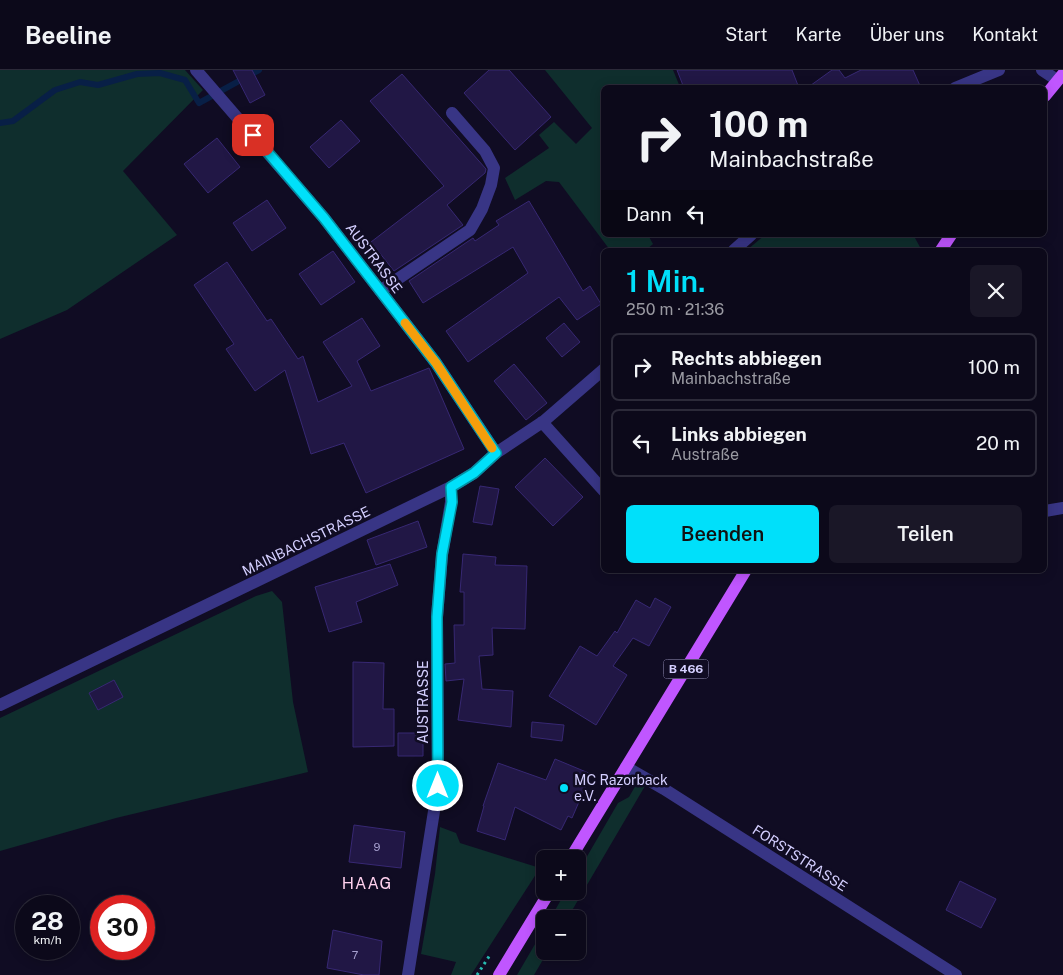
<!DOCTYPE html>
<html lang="de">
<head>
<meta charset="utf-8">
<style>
	body { margin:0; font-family:"Public Sans",sans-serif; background:#1a1727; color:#f1f3f6; height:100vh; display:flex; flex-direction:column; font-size:19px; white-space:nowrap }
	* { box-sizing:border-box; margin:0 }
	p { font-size:16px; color:#9a9aa2 }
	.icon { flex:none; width:28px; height:28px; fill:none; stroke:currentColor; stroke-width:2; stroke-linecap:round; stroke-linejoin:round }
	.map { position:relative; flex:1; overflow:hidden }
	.details { position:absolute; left:601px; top:178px; width:446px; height:325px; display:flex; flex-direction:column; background:#0c091a; border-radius:8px; box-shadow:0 2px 12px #0003,0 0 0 1px #2c2a39 }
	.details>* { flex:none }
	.banner { position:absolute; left:601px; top:15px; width:446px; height:152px; border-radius:8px; box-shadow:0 2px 12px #0003,0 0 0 1px #2c2a39; background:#0c091a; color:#f1f3f6; overflow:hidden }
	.fabs { position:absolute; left:536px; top:780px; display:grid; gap:10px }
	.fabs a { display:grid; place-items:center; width:50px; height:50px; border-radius:8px; background:#0c091a; box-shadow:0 2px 12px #0003,0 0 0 1px #2c2a39; font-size:25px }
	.speed { position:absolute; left:15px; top:825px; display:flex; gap:10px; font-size:25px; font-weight:700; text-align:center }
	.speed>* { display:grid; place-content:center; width:65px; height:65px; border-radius:50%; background:#0c091a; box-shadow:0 2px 12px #0003,0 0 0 1px #2c2a39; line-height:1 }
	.speed small { font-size:12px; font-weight:400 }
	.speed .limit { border:8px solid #d22; background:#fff; color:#111 }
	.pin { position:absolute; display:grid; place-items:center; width:42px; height:42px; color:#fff; margin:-21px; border-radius:10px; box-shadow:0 2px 8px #0006 }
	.me { position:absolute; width:55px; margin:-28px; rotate:0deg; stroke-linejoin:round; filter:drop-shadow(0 0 4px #0008) }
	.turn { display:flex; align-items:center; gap:18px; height:105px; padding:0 25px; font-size:22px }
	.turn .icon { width:65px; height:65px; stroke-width:2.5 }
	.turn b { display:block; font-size:35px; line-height:42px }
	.then { display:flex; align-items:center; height:48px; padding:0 25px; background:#0003; gap:10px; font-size:19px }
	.round { display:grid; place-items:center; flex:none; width:52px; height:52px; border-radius:8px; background:#1a1727 }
	.head { display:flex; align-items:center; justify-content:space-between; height:85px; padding:0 25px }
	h1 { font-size:30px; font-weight:600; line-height:38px; color:#00e0fa }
	.button { display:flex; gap:10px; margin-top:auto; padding:10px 25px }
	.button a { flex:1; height:58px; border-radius:8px; background:#00e0fa; color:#111; font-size:20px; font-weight:600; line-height:58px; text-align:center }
	.button a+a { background:#1a1727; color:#f1f3f6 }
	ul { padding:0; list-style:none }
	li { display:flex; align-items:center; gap:15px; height:68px; margin:0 10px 8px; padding:0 15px; border:2px solid #2c2a39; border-radius:8px }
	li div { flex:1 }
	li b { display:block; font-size:19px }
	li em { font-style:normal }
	header { display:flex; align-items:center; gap:30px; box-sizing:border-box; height:70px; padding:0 25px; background:#0c091a; border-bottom:1px solid #2c2a39 }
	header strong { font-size:24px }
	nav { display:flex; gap:28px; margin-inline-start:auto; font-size:18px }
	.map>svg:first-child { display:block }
	.green { fill:#0f2e2d }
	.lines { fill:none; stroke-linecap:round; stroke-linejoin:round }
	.stream { stroke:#081f46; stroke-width:6 }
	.building { fill:#211745; stroke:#372873 }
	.path { stroke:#27bbb2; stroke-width:3; stroke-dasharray:2.5 4; stroke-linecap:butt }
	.minor { stroke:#383585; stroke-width:12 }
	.major { stroke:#c056ff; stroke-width:12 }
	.route-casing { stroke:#0092a2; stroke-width:12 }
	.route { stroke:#00e0fa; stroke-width:9 }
	.slow { stroke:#f59e0b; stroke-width:9 }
	.poi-dot { fill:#00e0fa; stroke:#100c23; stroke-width:2 }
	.labels { text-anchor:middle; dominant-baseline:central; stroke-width:5; stroke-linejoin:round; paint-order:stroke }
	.number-label { font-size:11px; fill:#a7a1d0 }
	.shield { fill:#100c23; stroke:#9994bd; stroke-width:1 }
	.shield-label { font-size:12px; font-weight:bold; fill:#d4cfff }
	.street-label { font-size:14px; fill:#d4cfff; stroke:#100c23 }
	.poi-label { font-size:14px; fill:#d4cfff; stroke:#100c23; text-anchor:start }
	.quarter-label { font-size:16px; letter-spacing:1px; fill:#ffd1ee; stroke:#100c23 }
</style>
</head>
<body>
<header>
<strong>Beeline</strong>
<nav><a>Start</a><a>Karte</a><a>Über uns</a><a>Kontakt</a></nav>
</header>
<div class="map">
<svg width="1063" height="905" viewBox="0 0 1063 905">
	<rect width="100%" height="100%" fill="#100c23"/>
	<!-- green -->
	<path class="green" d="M 0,0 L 185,0 L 203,20 L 123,101 L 177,165 L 67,240 L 0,269 Z
		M 545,0 L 673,0 L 680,17 L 604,18 L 604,165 L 648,165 L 653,174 L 646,180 L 610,180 L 559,112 L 546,111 L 515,130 L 505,108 L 549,78 L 539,65 L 554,52 L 576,74 L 592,58 Z
		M 765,165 L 911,165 L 915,168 L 921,179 L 747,180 Z
		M 272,521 L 282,532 L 293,632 L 308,702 L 116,748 L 0,781 L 0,648 L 256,526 Z
		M 641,706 L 645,716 L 567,849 L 550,849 L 566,821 L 578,821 L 578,802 L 618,733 L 629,727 Z
		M 440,757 L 456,763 L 460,773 L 540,798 L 471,905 L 451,905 L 456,892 L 421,884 L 435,804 Z
		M 545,857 L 545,881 L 548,881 L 534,905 L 517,905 Z"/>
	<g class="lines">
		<!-- stream -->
		<path class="stream" d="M 0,53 L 13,51 L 55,20 L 80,12 L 98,15 L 137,4 L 160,3 L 185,10 L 199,33 L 259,0"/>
	</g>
	<!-- building -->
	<path class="building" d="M 233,0 L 252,0 L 265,25 L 250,33 Z
		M 489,0 L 509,0 L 551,47 L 515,80 L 464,23 Z
		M 677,0 L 792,0 L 799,18 L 684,18 Z
		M 832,0 L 839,0 L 845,8 L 861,0 L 913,0 L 921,18 L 807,18 Z
		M 402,4 L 486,99 L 485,103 L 447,135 L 463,155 L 394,201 L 371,172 L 444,116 L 370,31 Z
		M 341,50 L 360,71 L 329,98 L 310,77 Z
		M 217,68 L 240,97 L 208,123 L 184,94 Z
		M 267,130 L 286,158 L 252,181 L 233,153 Z
		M 529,131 L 583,221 L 590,216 L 601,234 L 577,250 L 559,227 L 468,292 L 446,261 L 528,203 L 513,177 L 423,233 L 409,211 L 473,168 L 475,171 L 499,155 L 496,151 Z
		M 333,181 L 355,212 L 321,235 L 299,204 Z
		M 227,192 L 267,251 L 271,249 L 298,289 L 303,286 L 318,332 L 352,316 L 323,272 L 362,248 L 380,276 L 357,291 L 371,321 L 429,298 L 464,379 L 366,423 L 344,373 L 311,384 L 285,300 L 255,321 L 226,279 L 234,274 L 194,215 Z
		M 564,253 L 580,272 L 562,287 L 546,268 Z
		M 514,294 L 547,333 L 526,350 L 494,311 Z
		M 545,388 L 583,427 L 553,456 L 515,417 Z
		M 480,416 L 499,419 L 492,455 L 473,452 Z
		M 418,451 L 427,477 L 376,495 L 367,470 Z
		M 463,484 L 496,487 L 495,495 L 527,496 L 525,559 L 492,558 L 493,585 L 479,586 L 482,619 L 513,621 L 511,657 L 458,650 L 464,609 L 446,611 L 445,594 L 455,593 L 454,555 L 464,555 L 464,522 L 460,522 Z
		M 390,494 L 398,515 L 356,532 L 362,552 L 329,562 L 315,517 Z
		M 655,528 L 671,537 L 649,576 L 633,568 L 613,596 L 627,605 L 596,655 L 549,626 L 580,576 L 597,586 L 615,561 L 617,563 L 636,530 L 650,538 Z
		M 353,592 L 384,593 L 383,639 L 394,639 L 394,676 L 353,677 Z
		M 114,610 L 123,627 L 98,640 L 89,623 Z
		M 532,652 L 564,655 L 562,671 L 531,667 Z
		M 398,663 L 423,663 L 423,686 L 398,686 Z
		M 555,689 L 591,704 L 572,748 L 568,746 L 561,760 L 515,737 L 505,770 L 477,761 L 484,736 L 483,736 L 498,693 L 546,710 Z
		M 354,755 L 405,762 L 401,798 L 349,792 Z
		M 960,811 L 996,829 L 981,858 L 946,840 Z
		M 333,860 L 382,871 L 379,905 L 364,905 L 327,898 Z"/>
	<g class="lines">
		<!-- path -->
		<path class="path" d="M 539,808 L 545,798
			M 477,905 L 490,885"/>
		<!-- minor -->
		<path class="minor" d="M 196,0 L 324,148 L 436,293 L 496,383
			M 1042,0 L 1057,10
			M 955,18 L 999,0
			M 734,180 L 751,165
			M 380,221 L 470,160 L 482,139 L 491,115 L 494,98 L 485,81 L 452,43
			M 542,352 L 604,421
			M 1045,441 L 1063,438
			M 0,635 L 451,417 L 474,403 L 496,383 L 544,351 L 604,299
			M 626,697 L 664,719 L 956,905
			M 408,905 L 438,716 L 437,547 L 442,485 L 451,432 L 451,417"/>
		<!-- major -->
		<path class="major" d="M 1045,26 L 1063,4
			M 941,180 L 951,165
			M 570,789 L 746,500
			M 499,905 L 550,821"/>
	</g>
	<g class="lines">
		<defs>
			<path id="route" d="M 253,65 L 324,148 L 436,293 L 496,383 L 474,403 L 451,417 L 452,432 L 442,484 L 437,547 L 438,716"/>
		</defs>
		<!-- route casing -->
		<use href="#route" class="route-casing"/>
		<!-- route -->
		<use href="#route" class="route"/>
		<!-- slow -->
		<path class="slow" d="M 405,253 L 436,293 L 492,378"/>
	</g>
	<!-- markers -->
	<circle class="poi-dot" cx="564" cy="718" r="5"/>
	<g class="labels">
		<!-- number labels -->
		<g class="number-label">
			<text x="377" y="777">9</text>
			<text x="355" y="885">7</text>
		</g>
		<!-- shield labels -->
		<rect class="shield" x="663.5" y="589.5" width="45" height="19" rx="4"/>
		<g class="shield-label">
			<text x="686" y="599">B 466</text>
		</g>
		<!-- street labels -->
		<g class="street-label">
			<text transform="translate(374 188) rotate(53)">AUSTRASSE</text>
			<text transform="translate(306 471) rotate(-26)">MAINBACHSTRASSE</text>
			<text transform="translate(423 632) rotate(-90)">AUSTRASSE</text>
			<text transform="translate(800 788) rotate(33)">FORSTSTRASSE</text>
		</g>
		<!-- poi labels -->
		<g class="poi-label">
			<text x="574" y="710">MC Razorback<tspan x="574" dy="16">e.V.</tspan></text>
		</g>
		<!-- quarter labels -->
		<g class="quarter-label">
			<text x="367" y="813">HAAG</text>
		</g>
	</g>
</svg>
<div class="fabs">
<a>+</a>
<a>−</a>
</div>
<div class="speed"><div>28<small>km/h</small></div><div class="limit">30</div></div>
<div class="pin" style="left:253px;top:65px;background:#d93025"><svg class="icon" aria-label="arrive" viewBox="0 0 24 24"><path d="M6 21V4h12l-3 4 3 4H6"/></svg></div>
<svg class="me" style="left:438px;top:716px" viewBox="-20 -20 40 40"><circle r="17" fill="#00e0fa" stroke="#fff" stroke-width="3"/><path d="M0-11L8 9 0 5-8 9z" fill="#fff"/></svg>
<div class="banner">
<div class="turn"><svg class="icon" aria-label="right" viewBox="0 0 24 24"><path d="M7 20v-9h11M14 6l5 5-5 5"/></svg><div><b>100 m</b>Mainbachstraße</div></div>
<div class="then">Dann<svg class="icon" aria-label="left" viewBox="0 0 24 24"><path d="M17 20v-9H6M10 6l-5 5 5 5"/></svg></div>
</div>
<section class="details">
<div class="head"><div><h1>1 Min.</h1><p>250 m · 21:36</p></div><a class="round"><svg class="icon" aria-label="close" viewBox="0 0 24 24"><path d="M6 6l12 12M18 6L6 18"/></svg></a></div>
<ul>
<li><svg class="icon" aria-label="right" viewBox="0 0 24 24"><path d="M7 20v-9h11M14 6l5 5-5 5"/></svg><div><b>Rechts abbiegen</b><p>Mainbachstraße</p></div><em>100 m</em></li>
<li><svg class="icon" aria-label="left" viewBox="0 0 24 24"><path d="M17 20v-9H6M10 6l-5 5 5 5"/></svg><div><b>Links abbiegen</b><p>Austraße</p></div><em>20 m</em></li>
</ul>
<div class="button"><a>Beenden</a><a>Teilen</a></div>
</section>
</div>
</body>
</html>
